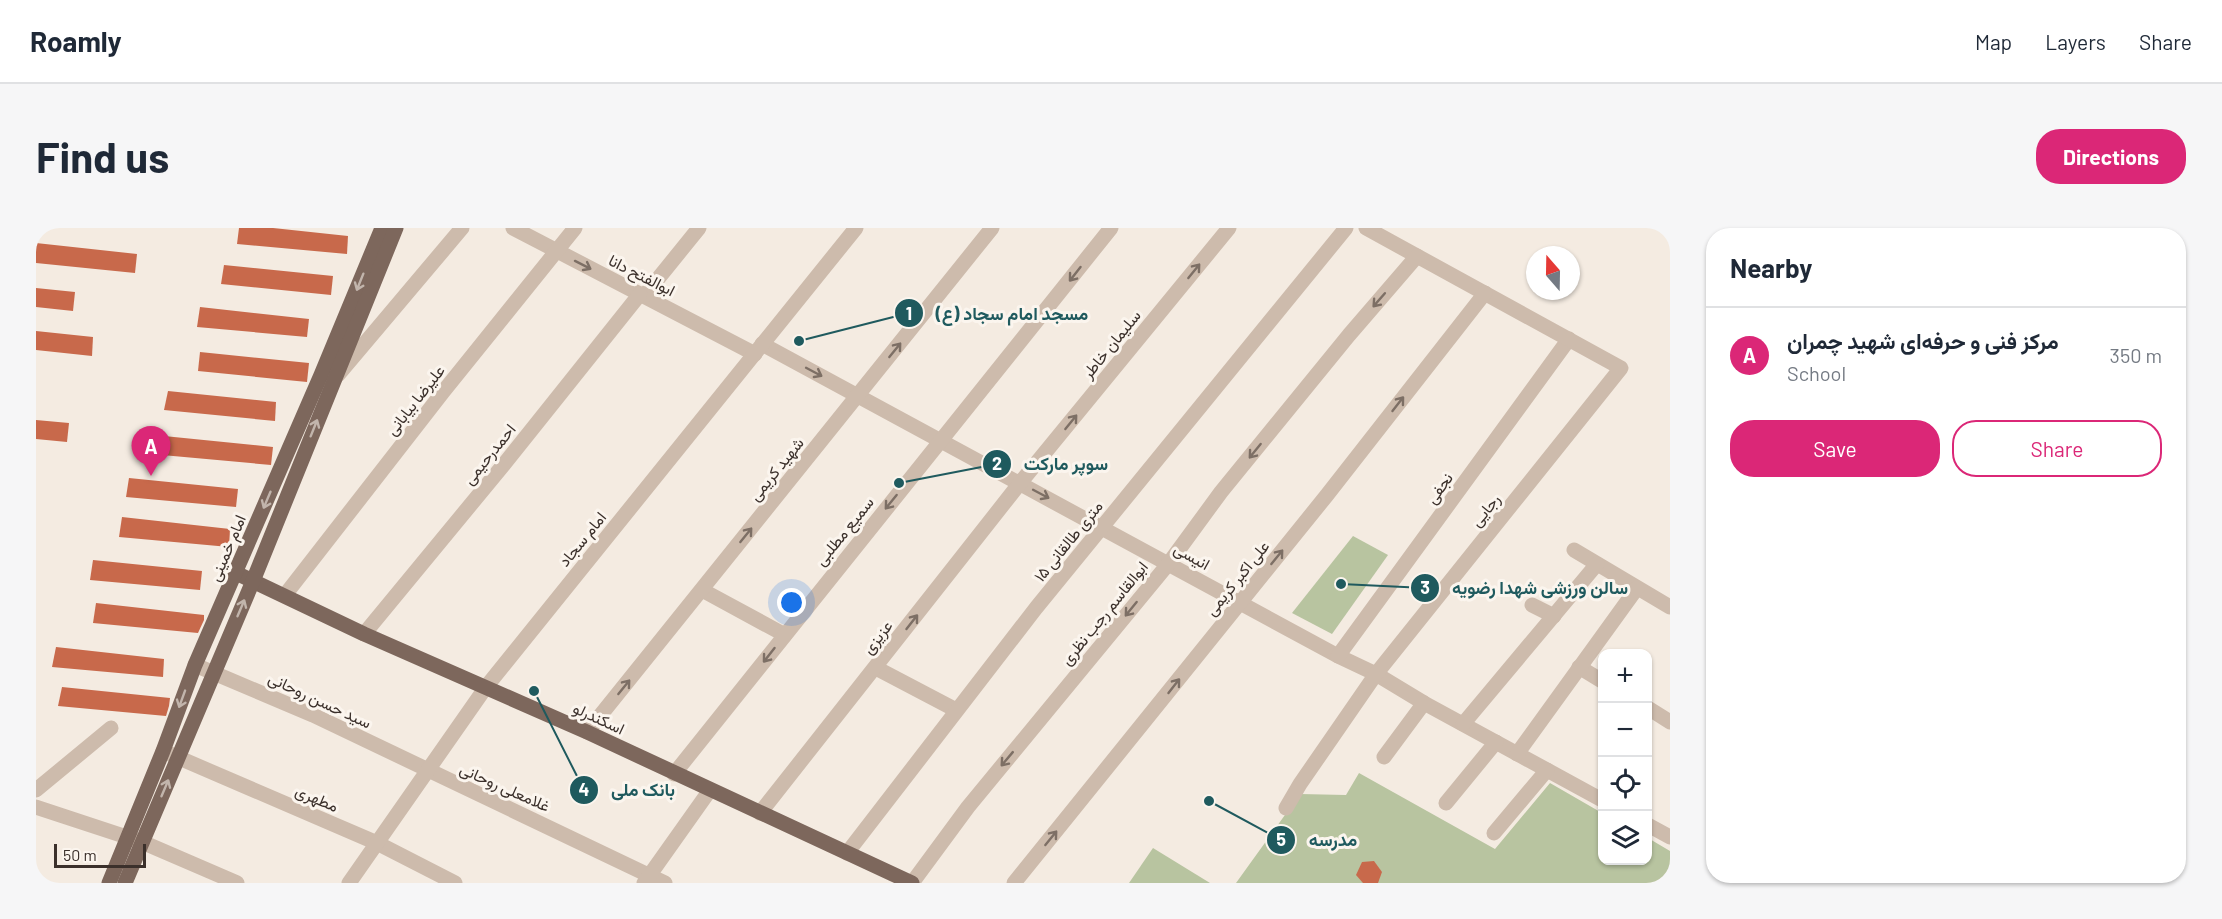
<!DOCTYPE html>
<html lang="en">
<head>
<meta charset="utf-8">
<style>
  :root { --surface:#fff; --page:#f6f6f7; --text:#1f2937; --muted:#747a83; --line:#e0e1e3; --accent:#db2777 }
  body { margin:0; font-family:Barlow,Vazirmatn,sans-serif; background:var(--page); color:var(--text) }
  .controls { position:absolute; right:18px; bottom:18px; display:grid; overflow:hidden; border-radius:12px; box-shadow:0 2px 4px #0004 }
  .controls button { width:54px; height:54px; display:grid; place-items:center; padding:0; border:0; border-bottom:2px solid var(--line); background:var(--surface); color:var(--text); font:30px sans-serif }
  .compass { position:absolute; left:1490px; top:18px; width:54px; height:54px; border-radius:50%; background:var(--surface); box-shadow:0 2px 4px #0004; rotate:340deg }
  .scale { position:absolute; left:18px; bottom:15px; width:92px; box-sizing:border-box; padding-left:6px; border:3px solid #3b302b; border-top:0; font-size:16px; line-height:21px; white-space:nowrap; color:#3b302b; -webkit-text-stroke:4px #fbf5ee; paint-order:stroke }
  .you { position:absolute; left:756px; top:375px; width:21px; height:21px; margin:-15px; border:4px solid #fff; border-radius:50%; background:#1a73e8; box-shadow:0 0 0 9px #1a73e833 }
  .badge { display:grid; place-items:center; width:39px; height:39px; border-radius:50%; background:var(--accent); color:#fff; font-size:20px; font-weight:700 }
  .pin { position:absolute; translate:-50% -50px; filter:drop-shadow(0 2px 3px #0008) }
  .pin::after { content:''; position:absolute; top:32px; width:21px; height:18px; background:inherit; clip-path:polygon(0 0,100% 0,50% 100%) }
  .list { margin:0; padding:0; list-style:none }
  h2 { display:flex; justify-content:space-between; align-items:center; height:78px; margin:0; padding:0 24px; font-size:26px }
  h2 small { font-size:20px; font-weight:400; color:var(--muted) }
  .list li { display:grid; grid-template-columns:39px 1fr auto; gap:18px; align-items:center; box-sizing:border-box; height:96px; padding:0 24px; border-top:2px solid var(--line) }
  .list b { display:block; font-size:22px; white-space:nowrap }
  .list p { margin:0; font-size:20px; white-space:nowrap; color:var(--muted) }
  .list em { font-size:20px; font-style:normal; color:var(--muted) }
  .actions { display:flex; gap:12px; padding:18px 24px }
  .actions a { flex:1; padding:14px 0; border:2px solid var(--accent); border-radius:24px; text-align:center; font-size:21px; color:var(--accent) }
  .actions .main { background:var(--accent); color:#fff }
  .icon { flex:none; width:33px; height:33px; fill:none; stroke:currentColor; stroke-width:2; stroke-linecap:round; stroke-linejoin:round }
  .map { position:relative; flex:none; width:1634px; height:655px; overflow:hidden; border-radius:24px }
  header { display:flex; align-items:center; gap:36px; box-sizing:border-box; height:84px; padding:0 30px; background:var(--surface); border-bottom:2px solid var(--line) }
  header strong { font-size:28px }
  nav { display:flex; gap:33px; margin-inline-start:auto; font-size:21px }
  .intro { display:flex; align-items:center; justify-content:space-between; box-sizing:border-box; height:144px; padding:0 36px }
  h1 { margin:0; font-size:42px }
  .button { padding:15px 27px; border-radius:24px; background:var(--accent); color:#fff; font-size:21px; font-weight:700 }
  main { display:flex; gap:36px; padding:0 36px }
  aside { flex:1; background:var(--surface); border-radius:24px; box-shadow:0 2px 4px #0004 }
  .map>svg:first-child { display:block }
  .green { fill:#b8c4a0 }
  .building { fill:#c8694b }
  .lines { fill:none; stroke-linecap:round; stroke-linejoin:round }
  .minor { stroke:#cdbbac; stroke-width:15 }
  .major { stroke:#7d675c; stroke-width:15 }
  .oneway { stroke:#7d6f65 }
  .oneway2 { stroke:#c2b5ac }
  .labels { text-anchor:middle; stroke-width:6; stroke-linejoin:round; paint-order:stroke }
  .street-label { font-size:16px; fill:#3b302b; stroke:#fbf5ee }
  .leader { fill:none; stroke:#1f5a5e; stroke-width:2 }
  .callout-dot { fill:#1f5a5e; stroke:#fbf5ee; stroke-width:2 }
  .mark-label { font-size:18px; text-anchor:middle; font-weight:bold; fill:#fff }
  .callout-label { font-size:18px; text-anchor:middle; font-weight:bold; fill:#1f5a5e; stroke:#fbf5ee; stroke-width:6; stroke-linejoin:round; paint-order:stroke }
</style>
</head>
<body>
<header>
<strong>Roamly</strong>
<nav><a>Map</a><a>Layers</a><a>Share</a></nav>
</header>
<div class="intro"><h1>Find us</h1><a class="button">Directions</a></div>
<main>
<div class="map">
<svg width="1634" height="655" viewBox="0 0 1634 655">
  <rect width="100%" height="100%" fill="#f4ebe1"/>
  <g class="green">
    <path d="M1317,308L1352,327L1296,406L1256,385Z"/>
    <path d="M1323,545L1459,621L1514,555L1566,585V632H1612V610L1634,623V655H1200L1264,566L1310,567Z"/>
    <path d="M1117,620L1174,655H1093Z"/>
  </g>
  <g class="building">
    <path d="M203,0H237L312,8L311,26L201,16Z"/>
    <path d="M0,15L101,26L99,45L0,35Z"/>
    <path d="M188,37L297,48L295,67L185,56Z"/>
    <path d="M0,60L39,64L37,83L0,79Z"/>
    <path d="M164,79L273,91L271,109L161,99Z"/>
    <path d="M0,103L57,109L56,128L0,122Z"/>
    <path d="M164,124L273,135L271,154L162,143Z"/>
    <path d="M132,163L240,174L239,193L128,182Z"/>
    <path d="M0,192L33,195L31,214L0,211Z"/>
    <path d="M128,208L237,219L235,237L126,227Z"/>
    <path d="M93,250L202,261L200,279L90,269Z"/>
    <path d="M86,289L194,301L193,319L83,309Z"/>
    <path d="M57,332L166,343L164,362L54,352Z"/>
    <path d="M60,375L168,387V392L162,405L57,395Z"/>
    <path d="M20,419L128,431L127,449L16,439Z"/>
    <path d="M26,459L134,470L133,478L130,488L22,478Z"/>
    <path d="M1338,633L1346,644L1342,655H1327L1320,647L1326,634Z"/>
  </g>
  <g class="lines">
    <g class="minor">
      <path d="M477,0L719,126"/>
      <path d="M608,68L663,0"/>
      <path d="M726,116L1302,428L1340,446L1388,475L1566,572"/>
      <path d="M302,147L426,0"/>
      <path d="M1538,322L1634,379"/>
      <path d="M666,362L749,407"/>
      <path d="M249,367L407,164L539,0"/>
      <path d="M1496,377L1518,388"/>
      <path d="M328,406L469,235L604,66"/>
      <path d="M1302,428L1533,111"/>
      <path d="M159,437L277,487L629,655"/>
      <path d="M1543,439L1566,453"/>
      <path d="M840,440L920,482"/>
      <path d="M1612,480L1634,494"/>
      <path d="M1427,496L1561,336"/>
      <path d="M551,504L956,0"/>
      <path d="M127,523L341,615L419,655"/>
      <path d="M1481,526L1601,360"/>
      <path d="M1348,529L1388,475"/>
      <path d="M638,546L1075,0"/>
      <path d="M0,562L75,500"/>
      <path d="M1410,575L1460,514"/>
      <path d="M0,579L106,614L201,655"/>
      <path d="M1250,580L1264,556L1340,446L1585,140L1330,0"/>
      <path d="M724,585L984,255L1193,0"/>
      <path d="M1612,597L1634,609"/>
      <path d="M1458,605L1511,542"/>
      <path d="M811,625L1000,380L1310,0"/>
      <path d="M313,655L450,459L820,0"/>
      <path d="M608,655L674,562"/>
      <path d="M876,655L932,579L1133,335L1185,264L1313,107L1381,28"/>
      <path d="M978,655L1291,267L1449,65"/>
    </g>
    <g class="major">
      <path d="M200,345L328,406L551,504L876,655"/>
      <path d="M73,655L127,523L159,437L285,147L346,0"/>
      <path d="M89,655L217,353L360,0"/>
    </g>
  </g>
  <defs><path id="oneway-shaft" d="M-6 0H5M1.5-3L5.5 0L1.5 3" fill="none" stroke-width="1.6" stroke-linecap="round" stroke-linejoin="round" transform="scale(1.5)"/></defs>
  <g class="oneway">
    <use href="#oneway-shaft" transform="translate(547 37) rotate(27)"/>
    <use href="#oneway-shaft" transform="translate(1158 43) rotate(-51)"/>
    <use href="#oneway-shaft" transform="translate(1039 46) rotate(128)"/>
    <use href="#oneway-shaft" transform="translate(1343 72) rotate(131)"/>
    <use href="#oneway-shaft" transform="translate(859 122) rotate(-51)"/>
    <use href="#oneway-shaft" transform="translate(778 144) rotate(28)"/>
    <use href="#oneway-shaft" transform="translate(1362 176) rotate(-52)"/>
    <use href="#oneway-shaft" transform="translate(1035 194) rotate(-51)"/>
    <use href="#oneway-shaft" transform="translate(1219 223) rotate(129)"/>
    <use href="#oneway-shaft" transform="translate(1005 266) rotate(28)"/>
    <use href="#oneway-shaft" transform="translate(855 274) rotate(129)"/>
    <use href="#oneway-shaft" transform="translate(710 307) rotate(-51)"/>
    <use href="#oneway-shaft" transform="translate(1241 329) rotate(-51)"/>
    <use href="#oneway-shaft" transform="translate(1095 381) rotate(129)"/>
    <use href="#oneway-shaft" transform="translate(876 394) rotate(-52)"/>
    <use href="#oneway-shaft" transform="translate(733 427) rotate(128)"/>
    <use href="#oneway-shaft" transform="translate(1138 458) rotate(-52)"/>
    <use href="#oneway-shaft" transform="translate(588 459) rotate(-51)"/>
    <use href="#oneway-shaft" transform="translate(971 531) rotate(130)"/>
    <use href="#oneway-shaft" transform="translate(1015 610) rotate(-51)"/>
  </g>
  <g class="oneway2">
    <use href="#oneway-shaft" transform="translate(324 54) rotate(112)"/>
    <use href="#oneway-shaft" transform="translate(278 200) rotate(-68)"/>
    <use href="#oneway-shaft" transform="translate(231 272) rotate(113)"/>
    <use href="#oneway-shaft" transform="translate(205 380) rotate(-67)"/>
    <use href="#oneway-shaft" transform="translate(146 471) rotate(110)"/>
    <use href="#oneway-shaft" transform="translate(129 560) rotate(-67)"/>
  </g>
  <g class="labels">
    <g class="street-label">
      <text transform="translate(606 47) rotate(27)" y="6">ابوالفتح دانا</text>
      <text transform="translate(1075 116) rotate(-51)" y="6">سلیمان خاطر</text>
      <text transform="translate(379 172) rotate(-52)" y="6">علیرضا بیابانی</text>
      <text transform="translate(453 226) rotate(-51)" y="6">احمدرحیمی</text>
      <text transform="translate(740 241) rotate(-51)" y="6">شهید کریمی</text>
      <text transform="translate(1403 260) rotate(-54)" y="6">نجفی</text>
      <text transform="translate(1449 282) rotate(-51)" y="6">رجایی</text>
      <text transform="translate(808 303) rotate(-51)" y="6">سمیع مطلبی</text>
      <text transform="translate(546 311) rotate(-51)" y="6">امام سجاد</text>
      <text transform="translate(1032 313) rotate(-51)" y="6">۱۵ متری طالقانی</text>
      <text transform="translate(191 320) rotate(-67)" y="6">امام خمینی</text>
      <text transform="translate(1156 328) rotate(29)" y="6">انیسی</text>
      <text transform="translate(1201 350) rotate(-51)" y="6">علی اکبر کریمی</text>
      <text transform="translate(1068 385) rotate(-51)" y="6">ابوالقاسم رجب نظری</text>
      <text transform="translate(841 409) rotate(-52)" y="6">عزیزی</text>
      <text transform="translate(284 472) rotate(25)" y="6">سید حسن روحانی</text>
      <text transform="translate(563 490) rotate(25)" y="6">اسکندرلو</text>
      <text transform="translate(469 559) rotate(24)" y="6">غلامعلی روحانی</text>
      <text transform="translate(281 570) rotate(23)" y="6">مطهری</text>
    </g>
  </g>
  <path class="leader" d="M763 113L873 85M863 255L961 236M1305 356L1389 360M498 463L548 562M1173 573L1245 612"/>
  <g class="callout-dot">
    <circle cx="763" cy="113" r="6"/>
    <circle cx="863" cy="255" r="6"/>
    <circle cx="1305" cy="356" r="6"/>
    <circle cx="498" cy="463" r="6"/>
    <circle cx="1173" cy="573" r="6"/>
    <circle cx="873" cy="85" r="15"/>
    <circle cx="961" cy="236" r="15"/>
    <circle cx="1389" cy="360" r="15"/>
    <circle cx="548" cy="562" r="15"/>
    <circle cx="1245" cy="612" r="15"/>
  </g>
  <g class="mark-label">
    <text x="873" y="92">1</text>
    <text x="961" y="242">2</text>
    <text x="1389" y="366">3</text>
    <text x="548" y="568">4</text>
    <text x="1245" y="618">5</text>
  </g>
  <g class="callout-label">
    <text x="976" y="92">مسجد امام سجاد (ع)</text>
    <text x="1030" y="242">سوپر مارکت</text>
    <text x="1504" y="366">سالن ورزشی شهدا رضویه</text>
    <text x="607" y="568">بانک ملی</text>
    <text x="1297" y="618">مدرسه</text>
  </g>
</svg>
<div class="controls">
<button>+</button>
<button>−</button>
<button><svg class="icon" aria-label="locate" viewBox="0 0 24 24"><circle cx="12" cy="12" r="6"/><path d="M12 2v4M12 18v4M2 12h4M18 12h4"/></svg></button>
<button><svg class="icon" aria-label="layers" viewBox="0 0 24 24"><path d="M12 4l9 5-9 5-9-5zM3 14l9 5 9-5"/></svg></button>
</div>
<svg class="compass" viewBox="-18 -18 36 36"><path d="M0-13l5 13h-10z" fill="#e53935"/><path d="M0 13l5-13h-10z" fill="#747a83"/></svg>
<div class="scale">50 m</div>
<div class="you"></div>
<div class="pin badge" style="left:115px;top:248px">A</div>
</div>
<aside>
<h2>Nearby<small></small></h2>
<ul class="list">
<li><span class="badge">A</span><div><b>مرکز فنی و حرفه‌ای شهید چمران</b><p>School</p></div><em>350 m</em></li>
</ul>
<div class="actions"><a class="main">Save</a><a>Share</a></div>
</aside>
</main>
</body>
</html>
